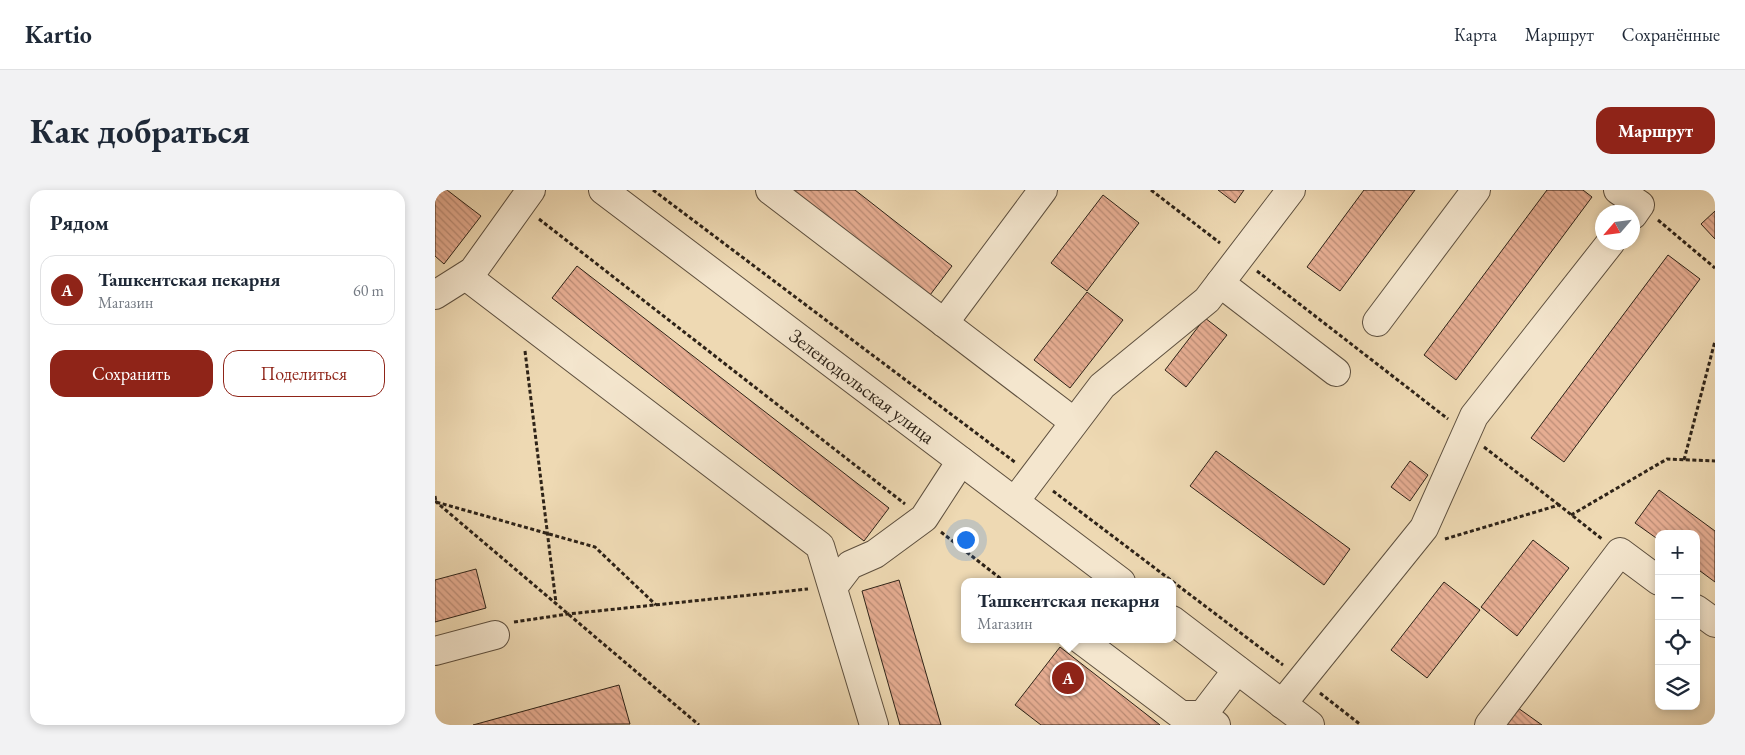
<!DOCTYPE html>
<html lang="ru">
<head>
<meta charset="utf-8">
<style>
  :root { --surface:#fff; --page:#f2f2f3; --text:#1f2937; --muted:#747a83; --line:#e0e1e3; --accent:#8f2418 }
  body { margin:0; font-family:"EB Garamond",serif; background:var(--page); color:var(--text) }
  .controls { position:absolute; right:15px; bottom:15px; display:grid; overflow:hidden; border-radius:10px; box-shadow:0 2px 8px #0003 }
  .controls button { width:45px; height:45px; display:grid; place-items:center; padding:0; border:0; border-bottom:1px solid var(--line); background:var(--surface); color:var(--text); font:25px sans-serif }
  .compass { position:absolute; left:1160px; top:15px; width:45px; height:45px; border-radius:50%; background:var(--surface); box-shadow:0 2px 8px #0003; rotate:242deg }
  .you { position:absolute; left:530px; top:349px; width:18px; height:18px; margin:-12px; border:4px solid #fff; border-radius:50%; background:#1a73e8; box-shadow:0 0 0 8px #1a73e833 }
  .badge { display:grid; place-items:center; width:32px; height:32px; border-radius:50%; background:var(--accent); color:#fff; font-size:16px; font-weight:700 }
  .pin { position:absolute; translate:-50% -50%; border:2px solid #fff; box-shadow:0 1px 5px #0006 }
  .popup { position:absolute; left:526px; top:388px; width:215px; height:65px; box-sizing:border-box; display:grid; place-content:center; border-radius:10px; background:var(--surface); filter:drop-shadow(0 1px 4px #0005); font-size:16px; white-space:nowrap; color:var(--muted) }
  .popup b { font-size:19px; color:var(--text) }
  .popup::after { content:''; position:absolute; left:50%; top:100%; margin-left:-10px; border:10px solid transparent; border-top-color:var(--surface) }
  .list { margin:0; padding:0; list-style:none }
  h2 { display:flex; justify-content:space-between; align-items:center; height:65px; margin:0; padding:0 20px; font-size:21px }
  h2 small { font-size:16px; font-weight:400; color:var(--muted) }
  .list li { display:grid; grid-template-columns:32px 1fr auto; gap:15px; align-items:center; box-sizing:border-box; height:70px; margin:0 10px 10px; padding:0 10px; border:1px solid var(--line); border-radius:15px }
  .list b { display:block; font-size:19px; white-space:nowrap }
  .list p { margin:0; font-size:16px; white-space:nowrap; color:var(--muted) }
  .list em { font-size:16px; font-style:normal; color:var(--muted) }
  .actions { display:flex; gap:10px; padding:15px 20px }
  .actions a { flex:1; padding:11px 0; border:1px solid var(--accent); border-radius:15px; text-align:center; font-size:18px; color:var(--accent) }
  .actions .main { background:var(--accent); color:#fff }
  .icon { flex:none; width:28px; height:28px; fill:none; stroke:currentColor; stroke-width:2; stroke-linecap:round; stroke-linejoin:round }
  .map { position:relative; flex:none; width:1280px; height:535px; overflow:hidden; border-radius:15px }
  header { display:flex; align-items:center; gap:30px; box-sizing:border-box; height:70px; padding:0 25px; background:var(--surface); border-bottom:1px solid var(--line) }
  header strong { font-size:24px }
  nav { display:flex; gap:28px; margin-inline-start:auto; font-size:18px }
  .intro { display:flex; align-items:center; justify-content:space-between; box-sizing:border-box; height:120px; padding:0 30px }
  h1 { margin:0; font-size:35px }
  .button { padding:12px 22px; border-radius:15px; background:var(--accent); color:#fff; font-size:18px; font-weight:700 }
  main { display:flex; gap:30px; padding:0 30px }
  aside { flex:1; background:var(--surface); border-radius:15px; box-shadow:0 2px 8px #0003 }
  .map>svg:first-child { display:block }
  .building { fill:url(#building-back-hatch); stroke:#2e2318 }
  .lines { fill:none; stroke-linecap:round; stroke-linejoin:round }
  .minor-casing { stroke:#5e503f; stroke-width:30 }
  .path { stroke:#2e2318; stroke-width:3; stroke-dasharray:4 2.5; stroke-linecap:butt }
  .minor { stroke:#f4e6ce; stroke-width:28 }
  .labels { text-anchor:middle; stroke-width:4.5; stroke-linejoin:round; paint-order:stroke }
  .street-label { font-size:20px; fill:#2e2318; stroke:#f4e6ce }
</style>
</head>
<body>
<header>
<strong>Kartio</strong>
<nav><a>Карта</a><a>Маршрут</a><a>Сохранённые</a></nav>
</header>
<div class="intro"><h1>Как добраться</h1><a class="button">Маршрут</a></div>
<main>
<aside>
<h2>Рядом<small></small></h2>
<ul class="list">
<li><span class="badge">A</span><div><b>Ташкентская пекарня</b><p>Магазин</p></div><em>60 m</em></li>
</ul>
<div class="actions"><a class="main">Сохранить</a><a>Поделиться</a></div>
</aside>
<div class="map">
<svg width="1280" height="535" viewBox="0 0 1280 535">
  <defs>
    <pattern id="building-back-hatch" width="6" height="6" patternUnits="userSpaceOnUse" patternTransform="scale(1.25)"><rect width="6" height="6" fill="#e6ad92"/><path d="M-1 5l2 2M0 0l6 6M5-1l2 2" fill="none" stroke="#bb8c76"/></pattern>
  </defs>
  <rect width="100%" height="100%" fill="#eed9b3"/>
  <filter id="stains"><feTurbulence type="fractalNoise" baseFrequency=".004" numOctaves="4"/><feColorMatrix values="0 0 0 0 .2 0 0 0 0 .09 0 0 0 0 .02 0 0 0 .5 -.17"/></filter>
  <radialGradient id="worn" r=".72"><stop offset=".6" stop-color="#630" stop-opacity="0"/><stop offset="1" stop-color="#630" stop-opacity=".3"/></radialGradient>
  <g class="building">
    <path d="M0,0H12L46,26L9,74L0,66Z"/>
    <path d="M354,0H420L517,76L492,109Z"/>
    <path d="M783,0H809L800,13Z"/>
    <path d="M929,0H980L905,101L872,77Z"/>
    <path d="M1112,0H1148L1157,7L1021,190L989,165Z"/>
    <path d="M668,5L704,33L652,101L616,73Z"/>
    <path d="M1280,21V49L1266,34Z"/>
    <path d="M1233,65L1265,89L1129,272L1096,248Z"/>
    <path d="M142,76L454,318L429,351L117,108Z"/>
    <path d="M652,102L688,130L635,198L599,170Z"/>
    <path d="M770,128L792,145L751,197L730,180Z"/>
    <path d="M781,261L915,359L889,395L755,296Z"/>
    <path d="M975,271L993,285L975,311L956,297Z"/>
    <path d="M1224,300L1280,341V392L1261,378V344H1224V350L1200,333Z"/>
    <path d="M1098,350L1134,378L1082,446L1046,417Z"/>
    <path d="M41,379L51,418L0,432V390Z"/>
    <path d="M464,390L506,535H465L437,437L427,401Z"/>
    <path d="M1009,392L1045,420L992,488L956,460Z"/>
    <path d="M625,457L720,531L725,535H606L580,515Z"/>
    <path d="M184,495L195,534L38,535Z"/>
    <path d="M1083,518L1107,535H1071Z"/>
  </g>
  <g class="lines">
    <g class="minor-casing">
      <g id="minor">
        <path id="s1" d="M168,0L686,392"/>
        <path d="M335,0L639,232"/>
        <path d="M1183,0L1205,15L1198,25"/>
        <path d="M31,86L385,356L439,535"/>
        <path d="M785,93L901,182"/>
        <path d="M0,105L38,81L96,0"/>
        <path d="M942,132L1041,0"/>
        <path d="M509,133L608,0"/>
        <path d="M580,311L667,196L772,110L856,0"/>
        <path d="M399,396L415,375L440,364L489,328L526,271"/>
        <path d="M1261,419L1280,433"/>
        <path d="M737,430L875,535"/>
        <path d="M645,449L746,525H768L781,535"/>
        <path d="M0,461L60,445"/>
        <path d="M847,514L989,338L1039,226L1176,52"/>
        <path d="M760,535L802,480"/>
        <path d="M1054,535L1185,362L1224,391"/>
      </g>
    </g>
    <g class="path">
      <path d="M218,0L581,273"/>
      <path d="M716,0L785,53"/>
      <path d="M104,29L470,314"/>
      <path d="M1223,30L1280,78"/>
      <path d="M822,81L1013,229"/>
      <path d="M90,161L121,413"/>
      <path d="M1049,257L1124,315"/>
      <path d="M1249,270L1280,151"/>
      <path d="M618,301L848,475"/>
      <path d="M0,306L1,312L160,357L221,415"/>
      <path d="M0,311L264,535"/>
      <path d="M1136,325L1232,269L1280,271"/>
      <path d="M506,342L570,392"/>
      <path d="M1010,349L1124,315L1167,349"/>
      <path d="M79,432L133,424L373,399"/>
      <path d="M885,503L926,535"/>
    </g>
    <use href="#minor" class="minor"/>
  </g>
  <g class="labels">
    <g class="street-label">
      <text dy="7" stroke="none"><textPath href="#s1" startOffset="325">Зеленодольская улица</textPath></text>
    </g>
  </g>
  <rect width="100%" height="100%" filter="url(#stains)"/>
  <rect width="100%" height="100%" fill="url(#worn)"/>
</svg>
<div class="controls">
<button>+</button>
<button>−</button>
<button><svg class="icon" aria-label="locate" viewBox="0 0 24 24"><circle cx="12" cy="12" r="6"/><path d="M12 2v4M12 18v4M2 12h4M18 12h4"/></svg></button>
<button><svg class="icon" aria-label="layers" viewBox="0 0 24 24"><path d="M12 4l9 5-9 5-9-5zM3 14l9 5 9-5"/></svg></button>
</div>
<svg class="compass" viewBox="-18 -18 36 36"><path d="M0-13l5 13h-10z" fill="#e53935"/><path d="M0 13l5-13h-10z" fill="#747a83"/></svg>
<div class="you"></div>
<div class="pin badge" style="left:633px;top:488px">A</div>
<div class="popup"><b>Ташкентская пекарня</b>Магазин</div>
</div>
</main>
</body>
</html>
